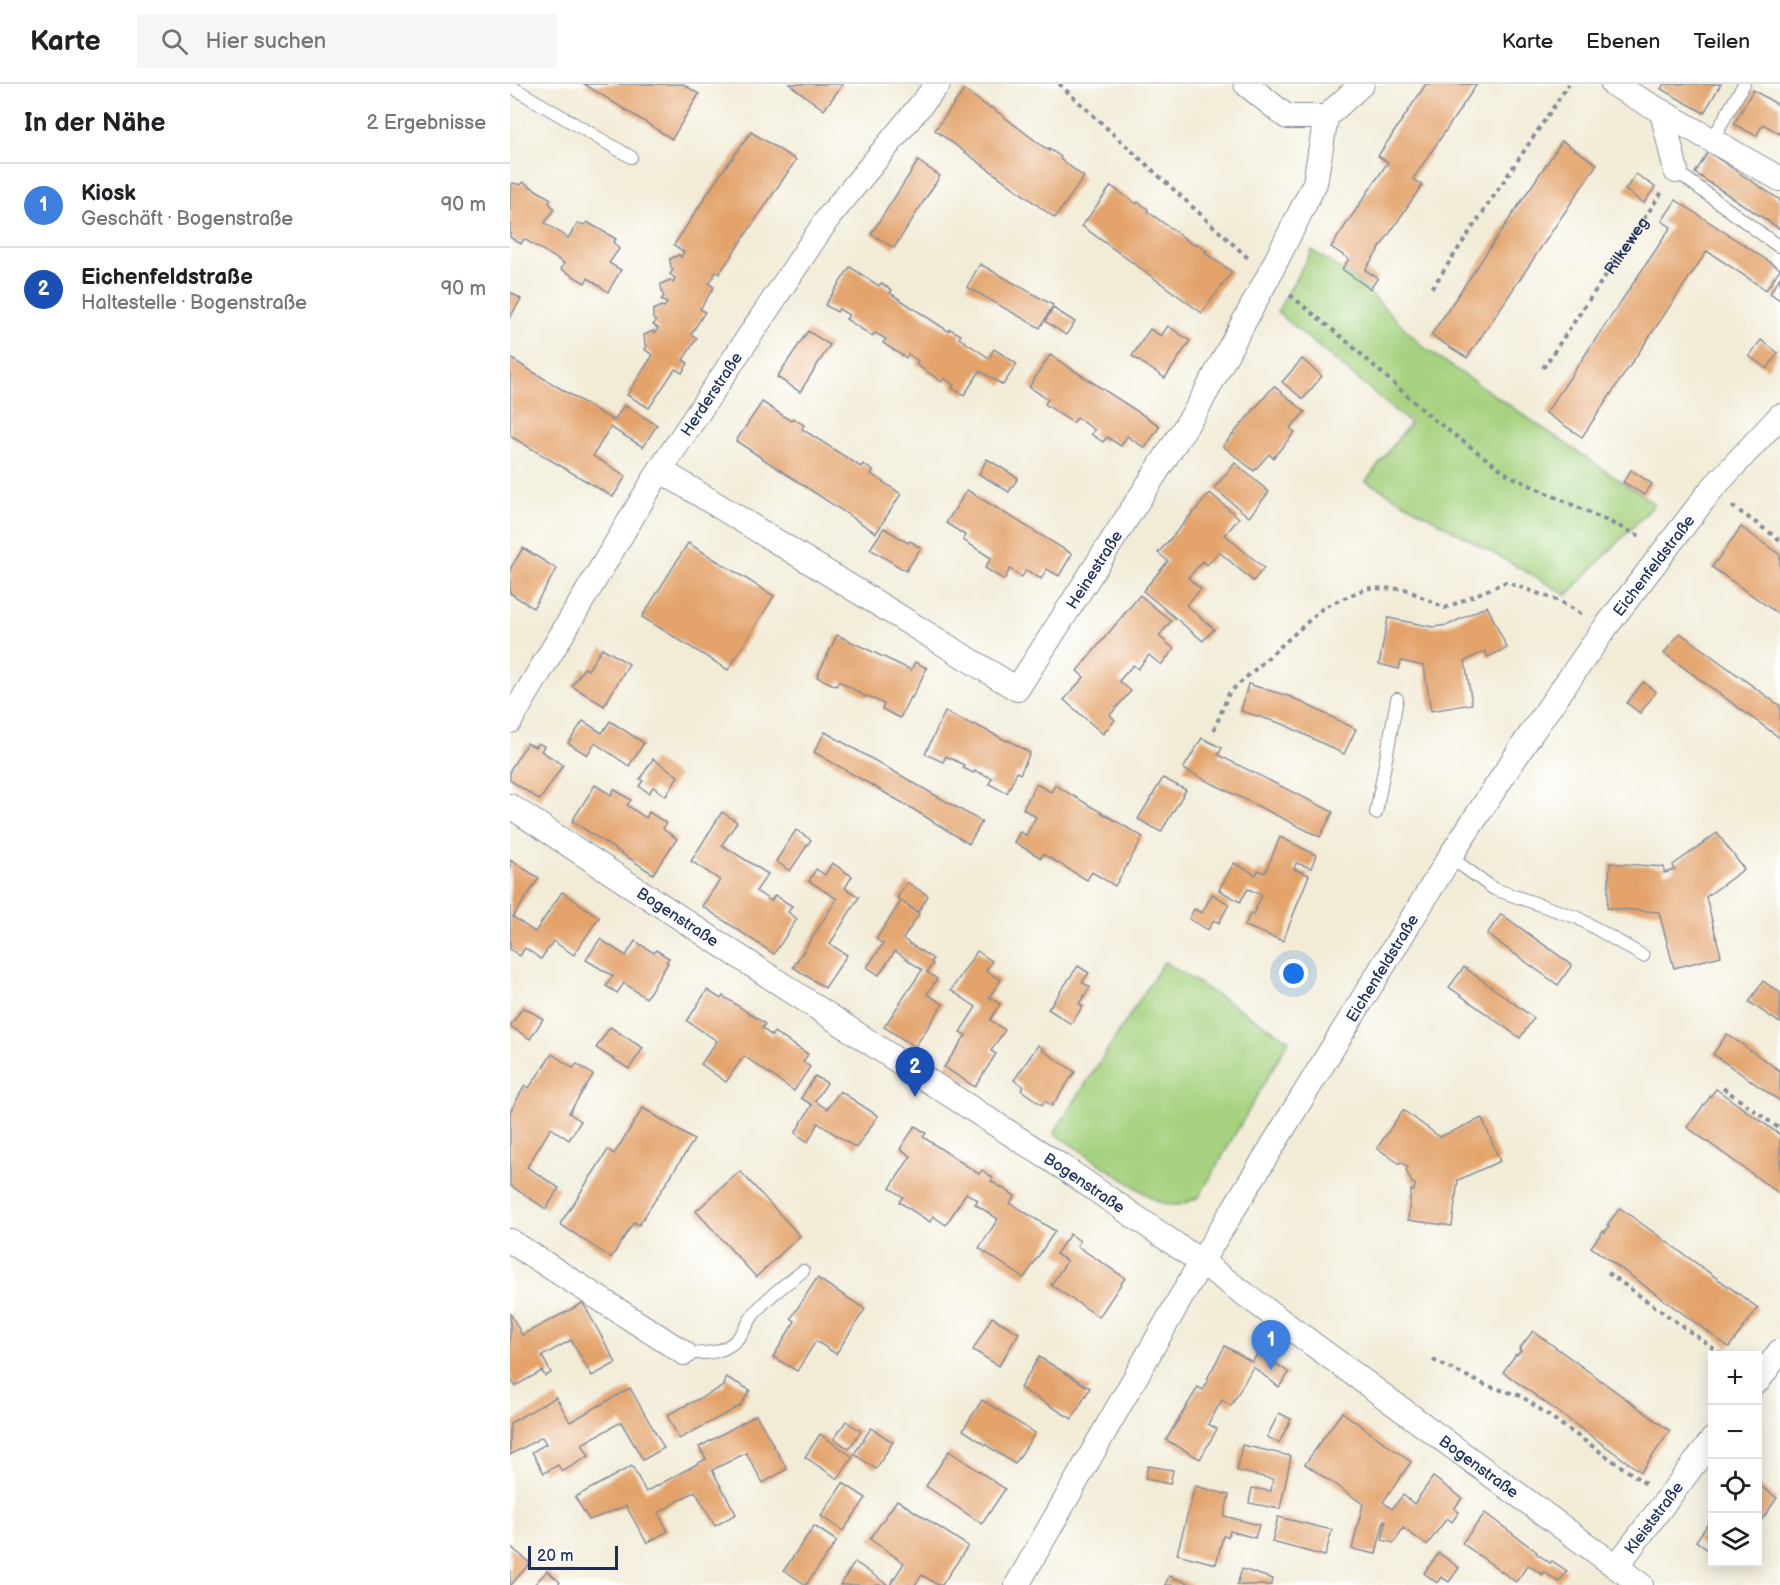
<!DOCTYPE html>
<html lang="de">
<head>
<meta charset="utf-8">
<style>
  :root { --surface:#fff; --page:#f6f6f6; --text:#202124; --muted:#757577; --line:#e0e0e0; --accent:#1a73e8 }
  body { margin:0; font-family:"Balsamiq Sans",sans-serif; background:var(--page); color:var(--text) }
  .controls { position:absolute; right:18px; bottom:18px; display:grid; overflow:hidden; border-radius:0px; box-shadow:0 3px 15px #0003 }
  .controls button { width:54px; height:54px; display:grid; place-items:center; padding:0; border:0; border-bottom:2px solid var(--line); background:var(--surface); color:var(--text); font:30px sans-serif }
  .scale { position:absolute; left:18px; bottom:15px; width:90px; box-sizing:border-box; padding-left:6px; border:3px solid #1b2f5e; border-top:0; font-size:16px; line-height:21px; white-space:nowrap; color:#1b2f5e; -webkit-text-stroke:4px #fff; paint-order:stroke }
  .you { position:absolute; left:784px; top:890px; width:21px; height:21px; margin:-15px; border:4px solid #fff; border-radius:50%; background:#1a73e8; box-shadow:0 0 0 9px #1a73e833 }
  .badge { display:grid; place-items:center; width:39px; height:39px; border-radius:50%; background:var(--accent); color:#fff; font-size:20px; font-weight:700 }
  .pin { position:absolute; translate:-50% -50px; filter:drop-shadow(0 2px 3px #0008) }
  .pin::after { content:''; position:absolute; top:32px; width:21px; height:18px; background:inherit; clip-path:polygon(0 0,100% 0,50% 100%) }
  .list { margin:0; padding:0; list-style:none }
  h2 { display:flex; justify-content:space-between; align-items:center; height:78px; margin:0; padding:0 24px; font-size:26px }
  h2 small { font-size:20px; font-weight:400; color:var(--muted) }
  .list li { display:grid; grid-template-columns:39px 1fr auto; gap:18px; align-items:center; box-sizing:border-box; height:84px; padding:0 24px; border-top:2px solid var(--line) }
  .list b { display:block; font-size:22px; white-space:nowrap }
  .list p { margin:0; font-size:20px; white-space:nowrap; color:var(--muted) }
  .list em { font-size:20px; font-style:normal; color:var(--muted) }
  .icon { flex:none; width:33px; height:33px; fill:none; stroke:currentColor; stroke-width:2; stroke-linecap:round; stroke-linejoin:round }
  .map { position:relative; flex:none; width:1270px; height:1501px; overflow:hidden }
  header { display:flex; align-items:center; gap:36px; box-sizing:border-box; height:84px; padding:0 30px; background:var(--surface); border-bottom:2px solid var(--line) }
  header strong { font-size:28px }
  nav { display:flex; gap:33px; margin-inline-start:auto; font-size:21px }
  .search { width:420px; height:54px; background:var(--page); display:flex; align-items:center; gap:15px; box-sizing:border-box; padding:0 21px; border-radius:0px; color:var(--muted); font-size:22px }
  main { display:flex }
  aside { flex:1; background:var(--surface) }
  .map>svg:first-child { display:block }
  .green { fill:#a6d27f; stroke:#60806e; stroke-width:1.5 }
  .building { fill:#e3a36a }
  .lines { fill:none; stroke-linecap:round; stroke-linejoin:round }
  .lane-casing { stroke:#868e9a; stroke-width:14 }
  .street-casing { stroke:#868e9a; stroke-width:26 }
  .path { stroke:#868e9a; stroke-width:4; stroke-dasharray:4.5 4.5; stroke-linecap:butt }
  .lane { stroke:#fff; stroke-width:12 }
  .street { stroke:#fff; stroke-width:24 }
  .labels { text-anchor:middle; stroke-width:5; stroke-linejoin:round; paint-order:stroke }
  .street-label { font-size:16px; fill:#1b2f5e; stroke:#fff }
</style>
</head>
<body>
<header>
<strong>Karte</strong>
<div class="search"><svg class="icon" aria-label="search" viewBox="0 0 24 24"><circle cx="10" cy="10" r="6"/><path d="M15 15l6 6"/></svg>Hier suchen</div>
<nav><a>Karte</a><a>Ebenen</a><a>Teilen</a></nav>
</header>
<main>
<aside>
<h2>In der Nähe<small>2 Ergebnisse</small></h2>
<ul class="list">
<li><span class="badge" style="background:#3f7fe0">1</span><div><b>Kiosk</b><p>Geschäft · Bogenstraße</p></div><em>90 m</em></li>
<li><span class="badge" style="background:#1a4fb4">2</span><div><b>Eichenfeldstraße</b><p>Haltestelle · Bogenstraße</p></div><em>90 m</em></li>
</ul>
</aside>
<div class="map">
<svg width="1270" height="1501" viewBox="0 0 1270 1501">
  <rect width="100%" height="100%" fill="#fff"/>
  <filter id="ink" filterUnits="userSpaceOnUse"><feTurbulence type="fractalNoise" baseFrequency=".0167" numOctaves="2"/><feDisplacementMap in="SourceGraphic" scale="12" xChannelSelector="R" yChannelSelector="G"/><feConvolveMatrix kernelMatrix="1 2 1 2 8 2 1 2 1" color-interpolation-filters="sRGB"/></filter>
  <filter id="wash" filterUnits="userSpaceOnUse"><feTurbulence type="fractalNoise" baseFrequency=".008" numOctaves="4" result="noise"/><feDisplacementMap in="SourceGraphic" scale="24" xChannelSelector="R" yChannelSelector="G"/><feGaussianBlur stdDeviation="1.35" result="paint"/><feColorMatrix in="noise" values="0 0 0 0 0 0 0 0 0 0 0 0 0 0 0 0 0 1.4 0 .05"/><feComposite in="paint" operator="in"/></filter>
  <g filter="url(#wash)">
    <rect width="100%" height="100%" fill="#f2ecd7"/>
    <g class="green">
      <path d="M802,166L849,198L913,263L1145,420L1057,511L856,397L900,339L767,228Z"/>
      <path d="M654,878L779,956L689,1113C670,1122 664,1124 645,1116L544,1049Z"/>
    </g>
    <g id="blocks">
      <g class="building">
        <path d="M74,0H173L189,10L162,55Z"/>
        <path d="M279,0H333L314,26Z"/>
        <path d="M916,0H967L903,95L912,101L855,186L868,194L860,205L832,185L839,175L821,163L878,78L868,72Z"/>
        <path d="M1154,0H1211L1194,29L1151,5Z"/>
        <path d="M454,6L480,24L481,23L539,67V65L551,73L550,75L574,93L545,134L425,46Z"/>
        <path d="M1243,6L1270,22V50L1253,40L1246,52L1224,40Z"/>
        <path d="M241,48L286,76L209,190L206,188L199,200L204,203L190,225L195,228L181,250L187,254L173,276L178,279L172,289L165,285L139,324L117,311L143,271L135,266L137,261L135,260L134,251L143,247L145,249L148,244L143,241L146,237L143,235V226L151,222L154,223L157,219L151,216L154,212L152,209L151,200L160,196L163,199L165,194L160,190L163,186L161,184L160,175L169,171L171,173L174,168L164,161L207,95Z"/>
        <path d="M1052,57L1087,80L957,274L921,251Z"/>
        <path d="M1198,68L1270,116V145L1185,89Z"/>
        <path d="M408,77L430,92L384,164L361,150Z"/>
        <path d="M1126,90L1145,103L1134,119L1115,106Z"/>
        <path d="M13,98L41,115L39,118L44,125L35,139L41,143L58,154L68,139L75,141L77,138L106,155L103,158L109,165L99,179L111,186L98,208L78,194L75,199L51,185L54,179L14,155L11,160L0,153V104L3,99L11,101Z"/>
        <path d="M601,102L627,120L628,118L638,125L637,127L684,161L685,159L697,167L695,169L722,188L692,229L572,142Z"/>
        <path d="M1166,116L1270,185L1256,206L1197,167L1072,353L1036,329L1161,143L1152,137Z"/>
        <path d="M470,180L543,221L530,244L457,203Z"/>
        <path d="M340,183L369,202L371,199L382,206L380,209L438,247L440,245L451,251L449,254L479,274L484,265L507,280L493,301L470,287L454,311L442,304L444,301L434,294L432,298L406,280L408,277L398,270L396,274L373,259L376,255L365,249L362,252L336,235L339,231L329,225L327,228L315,221Z"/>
        <path d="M1270,193V216L1260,209Z"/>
        <path d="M0,208L11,215L0,233Z"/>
        <path d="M543,224L565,238L556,251L535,237Z"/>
        <path d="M658,242L680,257L655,294L622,272L640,245L651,252Z"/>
        <path d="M298,247L320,261L290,308L267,293Z"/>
        <path d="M1251,256L1268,269L1257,285L1239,272Z"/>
        <path d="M540,271L650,342L635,364L617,352L611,362L597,353L593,358L581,350L585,346L567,334L563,339L535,320L538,315L519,303Z"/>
        <path d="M0,274L104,337L114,321L147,341L133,363L100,343L83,372L116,392L103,413L0,352Z"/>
        <path d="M792,275L812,292L793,315L772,298Z"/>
        <path d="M764,302L795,328L780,344L785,348L763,374L759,370L744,387L713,362Z"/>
        <path d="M252,318L281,337L283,334L294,341L292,345L351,383L353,380L363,387L361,390L391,410L366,449L226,357Z"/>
        <path d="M477,375L508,394L499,408L469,390Z"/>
        <path d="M725,379L759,408L739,433L704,404Z"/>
        <path d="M1121,386L1142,400L1134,411L1113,398Z"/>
        <path d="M457,406L562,470L549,492L537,485L531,495L516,486L512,493L500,485L494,496L475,484L481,474L453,456L455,451L436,439Z"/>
        <path d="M700,409L729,434L715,451L754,484L743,497L709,468L697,481L693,477L678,494L691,505L676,521L704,545L693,557L633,507L658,477L648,469Z"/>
        <path d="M1231,443L1270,471V531L1202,483Z"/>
        <path d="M374,444L398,459L400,457L411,464L396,487L360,465Z"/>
        <path d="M178,459L264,512L218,586L132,533Z"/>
        <path d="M13,464L47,485L23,524L0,509V485Z"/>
        <path d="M630,511L661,537L649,552L664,565L651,581L639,571L628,585L623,581L609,597L621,607L600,631L605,636L593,650L554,616L574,593L567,587Z"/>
        <path d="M977,522L997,564L978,573L975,567L955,577L962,620L921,627L914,582L891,577L889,585L869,580L878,534L923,543L938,541Z"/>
        <path d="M1170,549L1270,622V654L1154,569Z"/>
        <path d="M327,551L401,586L405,578L417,584L402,614L400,613L390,634L372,625L374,620L358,612L356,613L329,597L326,602L307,593Z"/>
        <path d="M92,564L119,580L94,622L62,602L74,584L78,586Z"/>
        <path d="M1133,598L1146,608L1130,629L1117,619Z"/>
        <path d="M738,600L781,613L846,645L834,670L773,640L731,627Z"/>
        <path d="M435,628L463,641L464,640L497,657L498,656L520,669L510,690L507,688L497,709L479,700L482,694L465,687L464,689L453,684L454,681L436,672L433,678L415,670Z"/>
        <path d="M73,637L92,649L100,637L134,659L119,682L85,659L77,671L58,659Z"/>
        <path d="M315,648L472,738L459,760L403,725L304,668Z"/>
        <path d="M692,654L712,664L708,671L823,728L810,753L673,685Z"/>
        <path d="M17,659L25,663L28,659L34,662L31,667L53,681L30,716L0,696V686Z"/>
        <path d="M143,675L168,692L156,712L143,703L139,709L129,702L133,697L130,695Z"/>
        <path d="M653,694L676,706L651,748L628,735Z"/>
        <path d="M526,700L541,708L545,701L633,753L605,802L582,788L577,796L533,770L531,774L504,758L510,748L516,751L526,733L513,725Z"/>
        <path d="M85,701L101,711L104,705L121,716L117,721L136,734L139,728L156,739L153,745L167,755L143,790L62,737Z"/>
        <path d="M212,728L227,738L212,761L258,790L246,807L261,817L265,811L282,822L278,828L287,835L264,870L192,822L210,796L181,777Z"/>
        <path d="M286,746L301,756L280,787L266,777Z"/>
        <path d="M1207,749L1234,785L1196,813L1211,872L1164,884L1149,828L1097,824L1100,779L1154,783V789L1165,786L1163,781Z"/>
        <path d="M770,753L806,771L801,784L786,779L784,785L799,791L773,857L735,842L740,829L743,831L752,811L738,805L730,818L709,806L724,779L746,791L748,786L755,789Z"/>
        <path d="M0,776L29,794L3,833L25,848L52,808L89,833L64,871L43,857L31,875L15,864L10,872L0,865Z"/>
        <path d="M322,779L342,792L335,804L349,813L320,860L337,871L315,904L283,883L327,815L299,797L306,785L315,791Z"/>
        <path d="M397,798L418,812L408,828L387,814Z"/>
        <path d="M702,810L719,820L709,839L704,836L698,846L679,835L684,825L692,829Z"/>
        <path d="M391,817L409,830L393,855L423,875L421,878L423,880L417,888L427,895L417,910L433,920L405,963L374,943L412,886L385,867L369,891L357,883L373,860L366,855Z"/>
        <path d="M991,830L1062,881L1048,901L977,850Z"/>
        <path d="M90,855L116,872L125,857L144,869L146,866L159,874L156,878L158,879L136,914L114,899L107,909L96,902L103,892L76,876Z"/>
        <path d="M467,867L482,877L476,887L491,896L479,913L490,920L480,936L495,946L481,967L486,970L465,1003L434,983L456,951L450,948L466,923L441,906Z"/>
        <path d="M568,882L579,889L572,898L580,903L569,920L573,922L561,940L538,925Z"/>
        <path d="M954,883L1024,934L1010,954L939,903Z"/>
        <path d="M1253,897L1270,909V939L1239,918Z"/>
        <path d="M197,906L211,915L213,912L255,940L252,944L262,952L264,948L298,970L293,978L300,983L284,1007L234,972L216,998L191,980L207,957L177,937Z"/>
        <path d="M13,923L33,935L20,955L0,942Z"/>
        <path d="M100,943L133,964L119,985L86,964Z"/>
        <path d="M1217,950L1270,987V1017L1203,970Z"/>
        <path d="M528,961L533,965L532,966L565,988L542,1022L535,1017L532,1021L511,1006L513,1002L504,996Z"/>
        <path d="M42,970L63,984L67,980L83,991L59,1029L71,1037L59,1056L41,1044L17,1083L49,1104L36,1125L0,1101V1028L15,1001L19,1004Z"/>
        <path d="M305,992L317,999L305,1017L317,1025L330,1007L368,1032L346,1064L308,1039L298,1058L285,1049L302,1021L291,1014Z"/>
        <path d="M1206,1005L1270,1051V1110L1177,1043Z"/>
        <path d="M133,1024L184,1056L129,1141L124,1138L101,1174L50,1140L98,1066L104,1070Z"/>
        <path d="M893,1026L930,1053L972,1034L990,1077L948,1096L942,1142L898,1136L901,1106L904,1107L905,1100L902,1099L896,1086L898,1083L891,1078L890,1080L867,1064Z"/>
        <path d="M405,1042L416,1049L413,1053L469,1090L472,1086L483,1094L481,1097L505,1112L500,1119L545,1147L514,1194L469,1164L488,1135L465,1120L468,1116L456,1109L436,1141L423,1132L420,1138L389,1118L393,1113L380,1104L401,1072L390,1065Z"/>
        <path d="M230,1087L290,1152L246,1193L186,1127Z"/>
        <path d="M1110,1124L1248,1224L1219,1263L1081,1163L1093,1147L1095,1148L1099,1142L1097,1141Z"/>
        <path d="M560,1150L570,1157L567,1162L615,1194L589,1233L541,1201L557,1177L546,1170Z"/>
        <path d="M307,1194L355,1225L326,1270L306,1257L287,1287L263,1273L285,1237L281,1234Z"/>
        <path d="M73,1219L106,1279L82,1292L61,1256L32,1272L41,1289L35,1292L32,1287L5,1302L0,1293V1229L12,1251Z"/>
        <path d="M482,1233L509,1249L489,1282L463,1266Z"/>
        <path d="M1023,1247L1160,1347L1131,1388L993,1288L1006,1270L1007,1271L1011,1266L1009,1265Z"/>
        <path d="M757,1257L768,1265L760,1275L779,1289L769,1303L743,1283L721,1322L712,1316L698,1340L707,1345L690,1375L656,1356L688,1303L693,1306L699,1296L697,1295L715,1262L742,1278Z"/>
        <path d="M529,1273L580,1304L562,1335L510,1304Z"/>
        <path d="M216,1293L240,1306L230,1322L169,1355L157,1331L214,1302Z"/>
        <path d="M120,1304L154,1364L133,1376L111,1338L72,1360L79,1372L52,1388L48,1381L34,1389L22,1368L36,1360L32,1353L0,1371V1339L46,1313L60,1338Z"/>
        <path d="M472,1316L525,1349L505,1380L453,1346Z"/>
        <path d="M832,1328L901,1378L873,1418L882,1425L893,1411L904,1420L923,1393L952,1414L944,1425L949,1428L942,1438L937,1434L917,1461L893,1444L884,1459L872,1456L876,1437L874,1436L866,1470L842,1465L853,1420L795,1380Z"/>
        <path d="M769,1329L781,1335L769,1359L757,1353Z"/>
        <path d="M246,1331L277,1385L253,1399L236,1369L202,1386L226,1430L205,1442L185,1407L148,1429L158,1447L137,1459L116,1422L79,1436L65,1413L122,1382L136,1408L196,1375L189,1363Z"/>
        <path d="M336,1337L351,1347L339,1365L324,1355Z"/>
        <path d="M361,1344L383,1358L366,1385L344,1370Z"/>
        <path d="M310,1350L343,1373L328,1395L295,1373Z"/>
        <path d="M732,1361L781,1372L770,1425L739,1419L742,1404L761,1407L763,1395L727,1387Z"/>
        <path d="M439,1367L495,1405L472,1440L416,1402Z"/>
        <path d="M638,1382L663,1386L660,1400L635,1395Z"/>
        <path d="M333,1399L356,1414L333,1447L311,1432Z"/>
        <path d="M1248,1400L1267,1414L1251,1437L1248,1435Z"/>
        <path d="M685,1402L719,1411L714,1432L749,1441L745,1454L720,1447L718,1453L713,1452L706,1480L667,1470Z"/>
        <path d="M387,1416L458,1462L432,1501H428L412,1491L405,1501H380L394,1479L360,1455Z"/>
        <path d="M975,1429L1027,1468L1026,1469L1040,1479L1042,1477L1057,1487L1049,1498L1034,1488L1033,1491L1018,1481L1006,1498L952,1459Z"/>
        <path d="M768,1433L822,1446L815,1472L762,1458Z"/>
        <path d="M1202,1434V1469L1186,1457Z"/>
        <path d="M304,1442L327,1457L296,1501L274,1486Z"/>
        <path d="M0,1462L20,1479L1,1501H0Z"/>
        <path d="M929,1469L949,1484L939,1498L931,1493L927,1499L914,1489Z"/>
        <path d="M345,1478L378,1501H330Z"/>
        <path d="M732,1485L763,1495L761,1501H727Z"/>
        <path d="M37,1487L50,1498L47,1501H24Z"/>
        <path d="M659,1492L684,1501H655Z"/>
      </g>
    </g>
  </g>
  <g filter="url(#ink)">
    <use href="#blocks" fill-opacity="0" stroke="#868e9a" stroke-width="1.5"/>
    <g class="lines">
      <g class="lane-casing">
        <g id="lane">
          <path d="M0,2L121,73"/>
          <path d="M1202,56L1234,0"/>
          <path d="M1166,87L1268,162"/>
          <path d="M866,729L887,615"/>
          <path d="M940,773L984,805L1068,834L1133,872"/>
          <path d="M174,1269C197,1270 218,1270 232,1249C237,1243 239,1236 244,1230C257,1213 276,1200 293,1187"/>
        </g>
      </g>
      <g class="street-casing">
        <g id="street">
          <path d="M736,0L777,33H816"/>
          <path d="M1103,0L1270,95"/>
          <path d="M1152,28L1166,87"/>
          <path id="s2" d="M150,386L507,605L688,323L758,193L805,99L816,33L852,0"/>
          <path id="s3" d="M0,637L150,386L318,134L428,0"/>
          <path id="s4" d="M0,722L417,996L554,1084L691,1178L1131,1501"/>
          <path d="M0,1157L174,1269"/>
          <path d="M1248,1297L1270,1267"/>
          <path id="s5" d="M1106,1483L1202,1356"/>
          <path id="s6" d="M507,1501L691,1178L943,768L1022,648L1095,544L1201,406L1270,332"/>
        </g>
      </g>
      <g class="path">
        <path d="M549,0L738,174"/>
        <path d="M922,204L1059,0"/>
        <path d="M780,211L834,255L923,335L1000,392L1132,453"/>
        <path id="s1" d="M1033,284L1152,108"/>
        <path d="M1222,422L1270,456"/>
        <path d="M704,646L719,609L814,523L857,504L895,505L935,524L996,498L1049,517L1073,531"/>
        <path d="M1213,1004L1270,1045"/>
        <path d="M1098,1189L1214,1272"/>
        <path d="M923,1276L975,1301L1011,1312L1136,1400"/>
      </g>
      <use href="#lane" class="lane"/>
      <use href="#street" class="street"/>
    </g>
  </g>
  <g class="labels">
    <g class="street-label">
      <text dy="6" stroke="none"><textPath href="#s1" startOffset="148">Rilkeweg</textPath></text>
      <text dy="6" stroke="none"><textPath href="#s3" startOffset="384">Herderstraße</textPath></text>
      <text dy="6" stroke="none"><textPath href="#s6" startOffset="1203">Eichenfeldstraße</textPath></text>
      <text dy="6" stroke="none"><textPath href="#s2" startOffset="561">Heinestraße</textPath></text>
      <text dy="6" stroke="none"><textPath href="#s4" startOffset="201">Bogenstraße</textPath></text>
      <text dy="6" stroke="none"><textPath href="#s6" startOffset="717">Eichenfeldstraße</textPath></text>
      <text dy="6" stroke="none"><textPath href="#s4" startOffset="687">Bogenstraße</textPath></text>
      <text dy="6" stroke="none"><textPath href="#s4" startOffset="1173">Bogenstraße</textPath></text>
      <text dy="6" stroke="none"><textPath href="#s5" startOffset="62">Kleiststraße</textPath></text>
    </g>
  </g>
</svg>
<div class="controls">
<button>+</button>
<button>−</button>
<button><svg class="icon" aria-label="locate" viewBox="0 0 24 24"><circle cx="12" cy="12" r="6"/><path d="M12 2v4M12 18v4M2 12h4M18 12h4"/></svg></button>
<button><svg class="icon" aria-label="layers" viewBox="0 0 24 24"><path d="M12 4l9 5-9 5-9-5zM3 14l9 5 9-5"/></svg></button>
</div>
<div class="scale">20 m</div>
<div class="you"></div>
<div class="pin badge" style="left:761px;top:1286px;background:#3f7fe0">1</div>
<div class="pin badge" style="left:405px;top:1013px;background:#1a4fb4">2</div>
</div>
</main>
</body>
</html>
